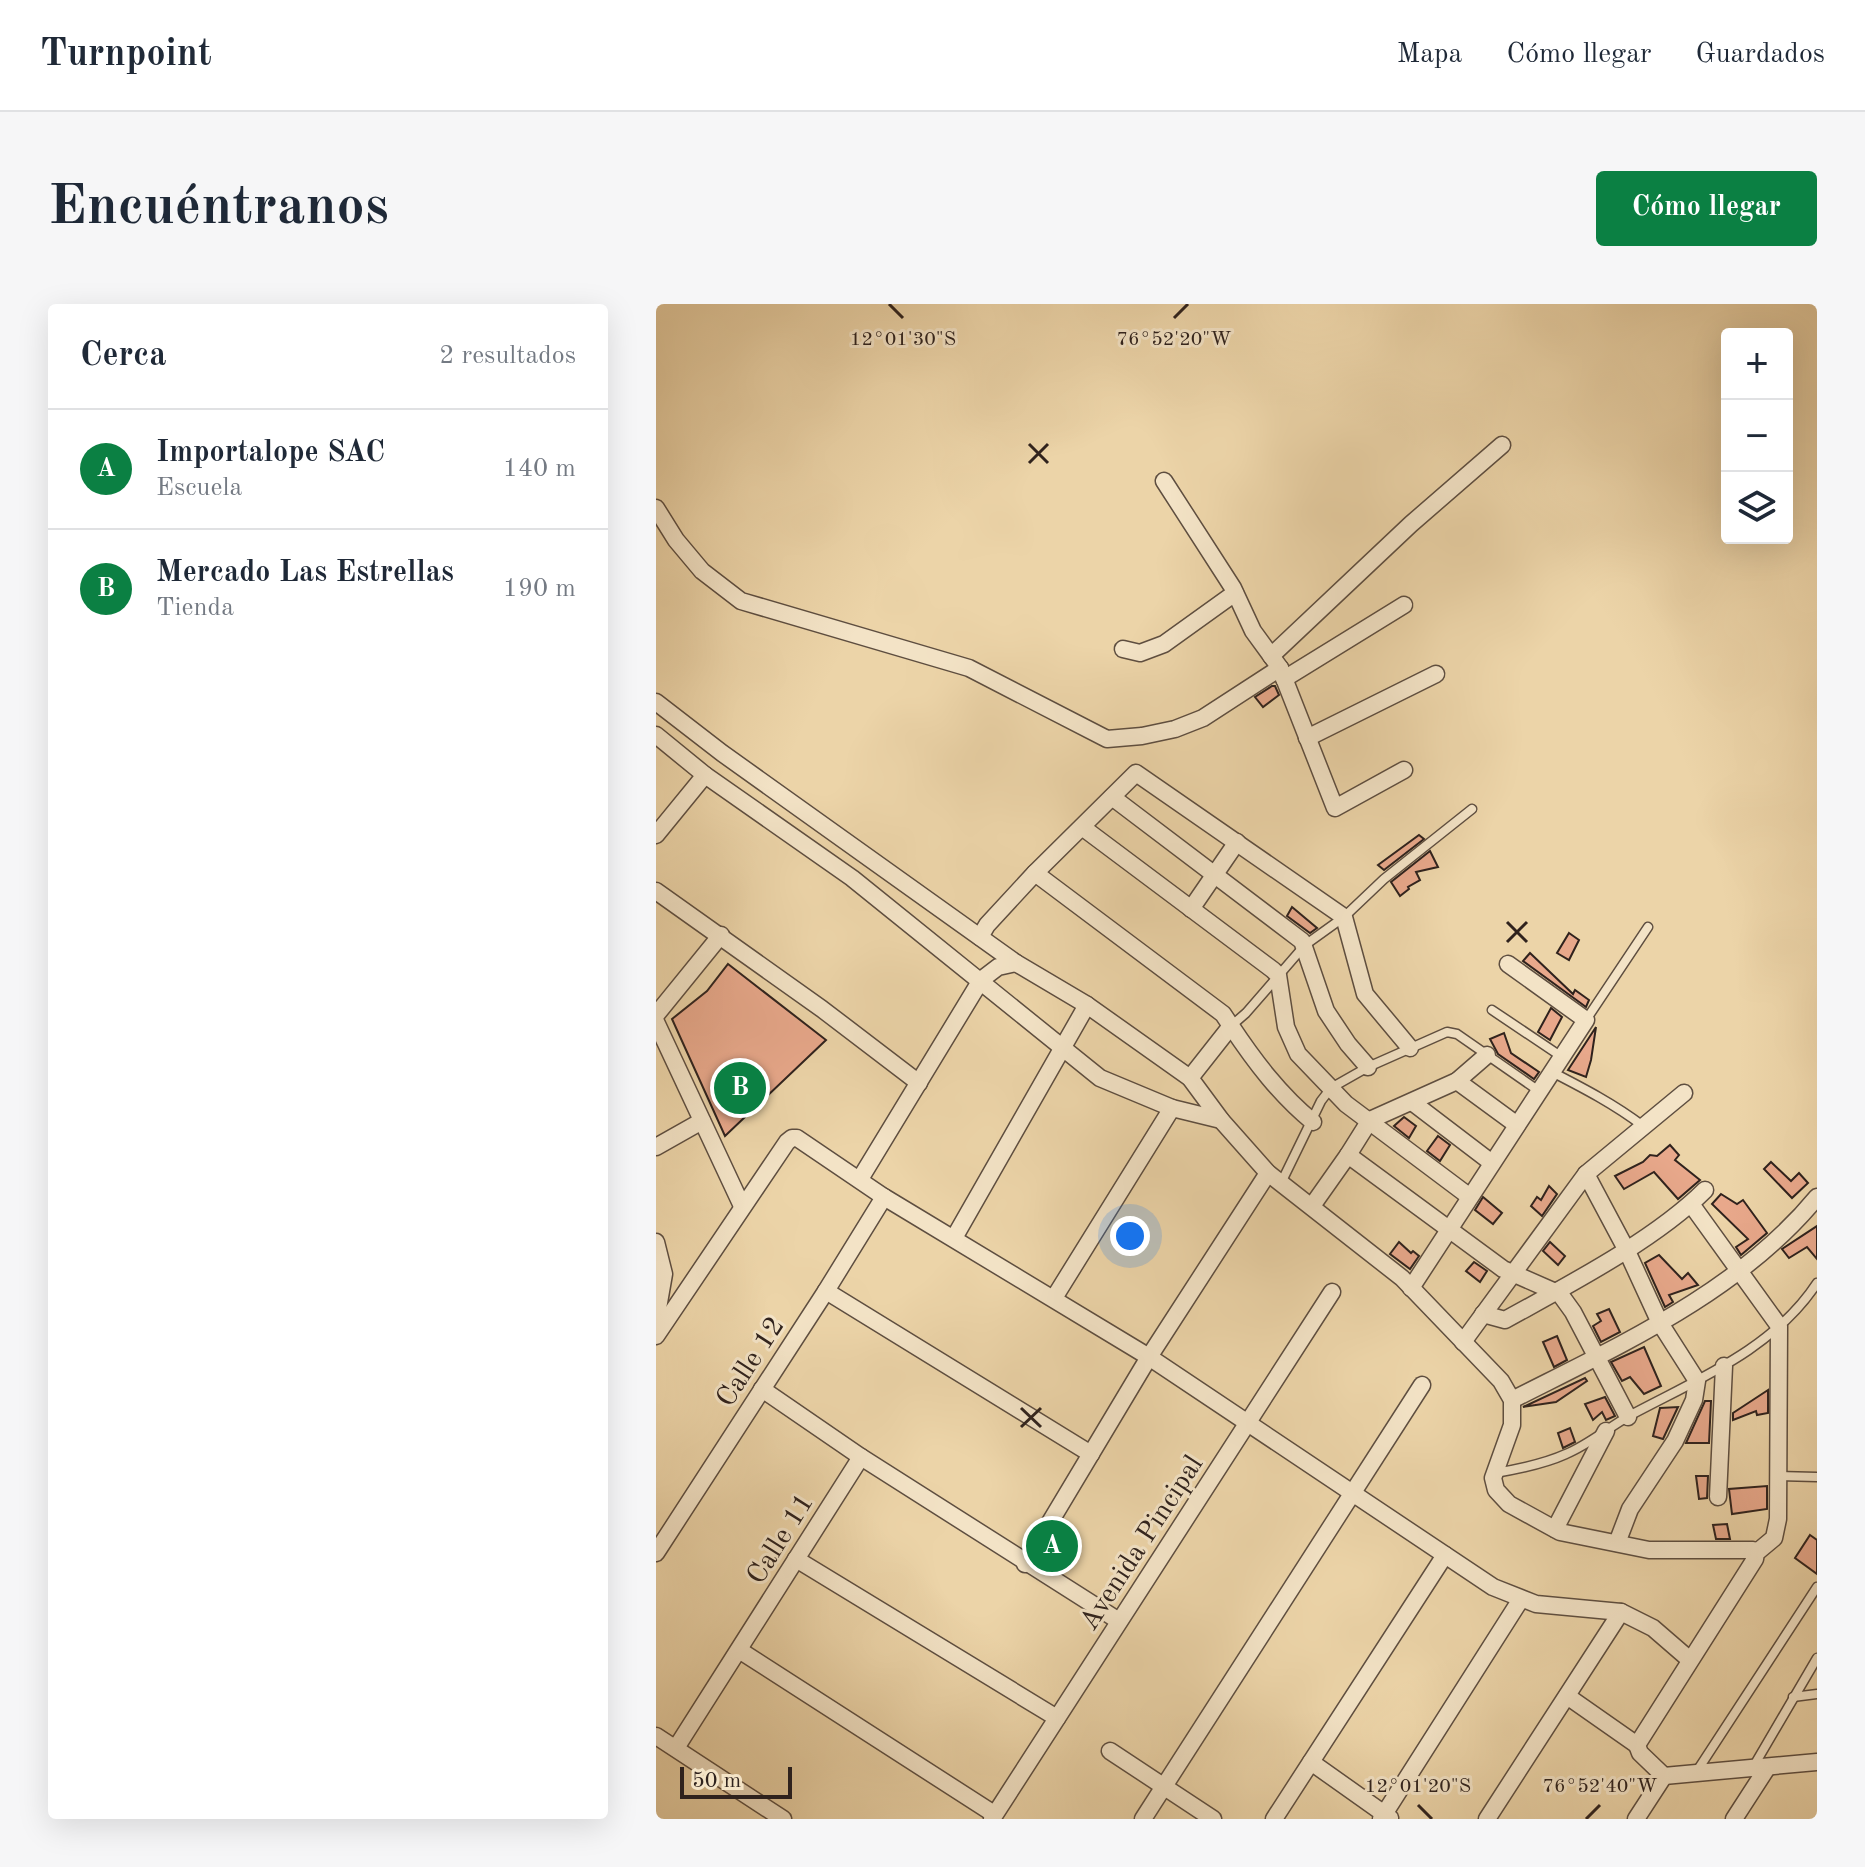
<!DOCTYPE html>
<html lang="es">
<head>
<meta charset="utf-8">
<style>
  :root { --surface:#fff; --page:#f6f6f7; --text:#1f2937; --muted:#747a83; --line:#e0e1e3; --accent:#0b8043 }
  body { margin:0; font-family:"Old Standard TT",serif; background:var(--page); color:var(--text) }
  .controls { position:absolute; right:24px; top:24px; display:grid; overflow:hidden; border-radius:8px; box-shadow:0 8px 32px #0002 }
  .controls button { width:72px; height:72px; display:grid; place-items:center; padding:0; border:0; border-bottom:2px solid var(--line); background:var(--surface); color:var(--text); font:40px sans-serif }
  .scale { position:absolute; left:24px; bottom:20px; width:112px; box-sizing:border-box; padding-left:8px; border:4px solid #2f221d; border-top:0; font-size:22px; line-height:28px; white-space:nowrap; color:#2f221d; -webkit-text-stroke:6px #f3e3c6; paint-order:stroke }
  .you { position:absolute; left:474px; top:932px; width:28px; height:28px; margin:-20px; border:6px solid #fff; border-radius:50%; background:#1a73e8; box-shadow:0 0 0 12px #1a73e833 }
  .badge { display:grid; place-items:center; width:52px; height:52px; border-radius:50%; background:var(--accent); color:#fff; font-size:26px; font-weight:700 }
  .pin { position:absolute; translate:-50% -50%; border:4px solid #fff; box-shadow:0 2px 8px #0006 }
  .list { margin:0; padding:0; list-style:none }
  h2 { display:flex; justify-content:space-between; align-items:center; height:104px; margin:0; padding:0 32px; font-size:34px }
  h2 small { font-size:26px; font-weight:400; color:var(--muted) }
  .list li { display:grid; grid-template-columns:52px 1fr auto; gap:24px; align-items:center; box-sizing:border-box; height:120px; padding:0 32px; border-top:2px solid var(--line) }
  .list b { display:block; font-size:30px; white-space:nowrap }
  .list p { margin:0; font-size:26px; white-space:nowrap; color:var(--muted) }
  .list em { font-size:26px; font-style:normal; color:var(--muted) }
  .icon { flex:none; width:44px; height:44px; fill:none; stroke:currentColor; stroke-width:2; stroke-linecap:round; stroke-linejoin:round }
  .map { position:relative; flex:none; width:1161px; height:1515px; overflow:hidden; border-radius:8px }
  header { display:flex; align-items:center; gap:48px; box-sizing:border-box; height:112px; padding:0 40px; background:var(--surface); border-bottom:2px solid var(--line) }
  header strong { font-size:38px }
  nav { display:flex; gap:44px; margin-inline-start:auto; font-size:28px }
  .intro { display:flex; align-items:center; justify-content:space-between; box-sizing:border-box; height:192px; padding:0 48px }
  h1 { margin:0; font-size:56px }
  .button { padding:20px 36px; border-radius:8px; background:var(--accent); color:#fff; font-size:28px; font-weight:700 }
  main { display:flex; gap:48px; padding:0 48px }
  aside { flex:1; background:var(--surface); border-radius:8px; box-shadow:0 8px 32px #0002 }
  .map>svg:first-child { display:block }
  .building { fill:#e8a88b; stroke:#2f221d; stroke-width:2 }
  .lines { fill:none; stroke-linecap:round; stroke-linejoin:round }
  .service-casing { stroke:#5e4e40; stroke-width:11 }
  .minor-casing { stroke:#5e4e40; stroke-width:19 }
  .service { stroke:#f3e3c6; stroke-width:8 }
  .minor { stroke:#f3e3c6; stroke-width:16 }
  .ticks { fill:none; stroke:#2f221d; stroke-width:3 }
  .labels { text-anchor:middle; stroke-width:6; stroke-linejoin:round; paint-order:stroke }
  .street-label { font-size:28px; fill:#2f221d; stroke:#f3e3c6 }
  .ticks-label { font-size:20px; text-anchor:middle; fill:#2f221d; stroke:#f3e3c6; stroke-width:6; stroke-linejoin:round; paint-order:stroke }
</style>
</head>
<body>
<header>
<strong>Turnpoint</strong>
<nav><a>Mapa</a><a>Cómo llegar</a><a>Guardados</a></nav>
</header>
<div class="intro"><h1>Encuéntranos</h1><a class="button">Cómo llegar</a></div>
<main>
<aside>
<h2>Cerca<small>2 resultados</small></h2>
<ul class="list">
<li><span class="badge">A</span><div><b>Importalope SAC</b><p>Escuela</p></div><em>140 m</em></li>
<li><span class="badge">B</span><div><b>Mercado Las Estrellas</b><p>Tienda</p></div><em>190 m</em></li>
</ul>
</aside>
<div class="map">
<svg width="1161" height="1515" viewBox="0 0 1161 1515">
  <rect width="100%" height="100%" fill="#ecd4a8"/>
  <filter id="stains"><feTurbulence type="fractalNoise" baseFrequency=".0025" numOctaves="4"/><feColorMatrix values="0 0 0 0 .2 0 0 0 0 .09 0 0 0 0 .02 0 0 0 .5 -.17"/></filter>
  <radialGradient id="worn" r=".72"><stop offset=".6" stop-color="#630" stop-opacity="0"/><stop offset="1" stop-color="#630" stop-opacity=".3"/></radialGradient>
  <g class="building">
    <path d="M616,382H619L623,391L607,403L599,393Z"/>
    <path d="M763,531L768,535L728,566L722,561Z"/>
    <path d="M774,547L782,563L760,568L764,576L752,583L753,585L744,592L735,578Z"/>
    <path d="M636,603L661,624L654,629L631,612Z"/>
    <path d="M913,629L923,636L913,656L901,649Z"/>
    <path d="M874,649L917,690L919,686L933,696L930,703L867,657Z"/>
    <path d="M72,660L170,736L69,832L16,715L51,687Z"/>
    <path d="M895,704L906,713L894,736L882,728Z"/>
    <path d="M940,723L935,756L930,773L912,766Z"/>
    <path d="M848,729L855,749L883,768L878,775L842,750L834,735Z"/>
    <path d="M748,813L760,822L753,834L738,822Z"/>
    <path d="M782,832L794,841L784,857L771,847Z"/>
    <path d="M1014,841L1023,851L1019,856L1044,876L1022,895L998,868L968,885L959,872L987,858L994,851L1001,852Z"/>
    <path d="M1115,858L1135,877L1143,869L1152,879L1136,894L1108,865Z"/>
    <path d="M893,882L901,890L886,912L875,902L881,893L885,896Z"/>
    <path d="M1065,890L1081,900L1087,896L1111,929L1085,951L1080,943L1092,935L1056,900Z"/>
    <path d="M827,893L846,909L837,920L819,906Z"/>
    <path d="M1161,922V955L1151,943L1133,954L1126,945Z"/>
    <path d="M743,938L755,949L757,947L763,952L754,965L734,950Z"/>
    <path d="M894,938L909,952L902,961L887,947Z"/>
    <path d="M1003,951L1026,975L1032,969L1042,981L1013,991L1017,998L1009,1003L989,959Z"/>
    <path d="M818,958L831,967L824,978L810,967Z"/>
    <path d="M953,1005L964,1028L945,1038L937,1022L945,1017L941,1010Z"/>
    <path d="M901,1032L911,1056L898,1063L887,1038Z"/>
    <path d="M988,1043L1005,1082L988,1090L974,1073L966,1077L955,1058Z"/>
    <path d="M929,1074L931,1077L900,1098L867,1103Z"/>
    <path d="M1112,1086V1109L1101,1111L1100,1107L1077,1116V1109Z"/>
    <path d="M949,1093L959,1112L950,1116L946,1108L937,1116L929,1100Z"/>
    <path d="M1049,1097H1055L1053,1139H1030Z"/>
    <path d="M1004,1104L1022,1103L1007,1135L997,1132Z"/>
    <path d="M914,1124L919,1138L907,1144L902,1129Z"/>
    <path d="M1040,1172H1052L1051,1194L1043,1195Z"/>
    <path d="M1111,1182V1205L1076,1210L1073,1185Z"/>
    <path d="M1071,1220L1074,1235H1060L1057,1221Z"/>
    <path d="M1154,1231L1161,1236V1270L1139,1254Z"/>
  </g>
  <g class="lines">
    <g class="service-casing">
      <g id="service">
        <path d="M836,706L906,753"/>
        <path d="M930,716L992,623"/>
        <path d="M575,722L590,709L649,641L688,613L728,575L816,505"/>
        <path d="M896,768C927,784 958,800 987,822"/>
        <path d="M625,879L665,797L675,784L712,763L791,728L801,730L883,787"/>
        <path d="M839,1169C863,1165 888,1160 910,1150C932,1141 952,1124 973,1112C1040,1076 1118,1045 1161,979"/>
        <path d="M1122,1172L1161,1173"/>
        <path d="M1137,1393L1161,1390"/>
        <path d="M1096,1465L1161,1354"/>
        <path d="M1041,1467L1161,1283"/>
      </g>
    </g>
    <g class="minor-casing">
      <g id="minor">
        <path d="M508,177L577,284L597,327L624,364L679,504L748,466"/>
        <path d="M0,204L20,236L46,267L85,297L313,364L451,435L486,432L519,425L547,414L624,364"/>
        <path d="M467,345L484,349L508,340L579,289"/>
        <path d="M615,352L755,220L846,141"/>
        <path d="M628,375L748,301"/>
        <path d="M0,398L66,449L360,659L342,663L325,676L204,875"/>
        <path d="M0,431L49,471L196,574L444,774L516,804"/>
        <path d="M651,434L780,370"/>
        <path d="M456,493L646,637L670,707L692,740L712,763"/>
        <path d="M426,523L617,666L622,671L630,723L642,750L690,800L814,893"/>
        <path d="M0,531L49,471"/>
        <path d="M379,569L480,469L688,613L709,690L754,744"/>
        <path d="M0,587L166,705L263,779"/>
        <path d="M535,605L581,538"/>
        <path d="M324,633L331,621L379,569L567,710L575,722L534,774"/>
        <path d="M360,659L431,701L534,774L565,816L612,869L746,974L845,1077L856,1096V1121L837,1174L840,1186L853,1200L904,1228L993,1246H1097L1100,1249"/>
        <path d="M0,711L65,631"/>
        <path d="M0,718L86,902"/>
        <path d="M575,722C599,758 624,791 657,818"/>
        <path d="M801,777L861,821"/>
        <path d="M756,798L836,859"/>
        <path d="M0,843L46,817"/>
        <path d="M692,851L714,816L801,777L831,751"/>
        <path d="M930,870L970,945L1004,1019L1041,1077L1038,1096L1019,1137L974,1205L961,1239"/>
        <path d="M1035,900L1123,1022L1122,1215L1118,1234L1100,1249L1099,1255L981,1441L984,1449L1008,1472L1161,1458"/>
        <path d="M656,902L692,851L847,965L904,990L917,1008L972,1113"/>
        <path d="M298,934L431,701"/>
        <path d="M0,938L8,970L0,1016"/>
        <path d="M755,984L930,716L852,660"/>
        <path d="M170,987L435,1150"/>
        <path d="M398,994L516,804L565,816"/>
        <path d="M827,1010L849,1016C912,981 999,936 1049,886"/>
        <path d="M0,1032L131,838L136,834H141L228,893L493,1053L837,1283L880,1300L965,1308L997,1324L1034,1356"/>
        <path d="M807,1038L930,870L1028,789"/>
        <path d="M856,1096C964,1041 1083,988 1161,893"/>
        <path d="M205,1153L463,1317"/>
        <path d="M1062,1193L1068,1062"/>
        <path d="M899,1225L950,1127"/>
        <path d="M0,1249L170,987L228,893"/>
        <path d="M140,1255L401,1414"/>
        <path d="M369,1260L493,1053L612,869"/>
        <path d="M83,1346L338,1510"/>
        <path d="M911,1392L981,1441"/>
        <path d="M0,1432L127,1515"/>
        <path d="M20,1444L205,1153L106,1085"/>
        <path d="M454,1447L557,1515"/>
        <path d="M655,1458L734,1514"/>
        <path d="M336,1515L676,988"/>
        <path d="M487,1515L766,1081"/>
        <path d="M618,1515L789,1251"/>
        <path d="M725,1515L865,1295"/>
        <path d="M831,1515L965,1308"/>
        <path d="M980,1515L1008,1472"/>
        <path d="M1078,1515L1111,1464"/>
      </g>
    </g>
    <use href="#service" class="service"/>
    <use href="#minor" class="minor"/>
  </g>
  <path class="ticks" d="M233,0L247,14M518,14L532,0M373,140L392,159M373,159L392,140M851,618L871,638M851,638L871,618M365,1104L385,1123M365,1123L385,1104M762,1501L776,1515M930,1515L944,1501"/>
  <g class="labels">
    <g class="street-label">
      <text transform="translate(93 1057) rotate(-57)" y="10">Calle 12</text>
      <text transform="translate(123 1234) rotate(-58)" y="10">Calle 11</text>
      <text transform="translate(484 1238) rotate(-57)" y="10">Avenida Pincipal</text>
    </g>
  </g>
  <g class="ticks-label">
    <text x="247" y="41">12°01'30"S</text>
    <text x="518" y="41">76°52'20"W</text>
    <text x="944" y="1488">76°52'40"W</text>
    <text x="762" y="1488">12°01'20"S</text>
  </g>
  <rect width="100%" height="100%" filter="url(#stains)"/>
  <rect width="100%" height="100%" fill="url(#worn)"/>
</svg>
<div class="controls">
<button>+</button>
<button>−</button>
<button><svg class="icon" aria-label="layers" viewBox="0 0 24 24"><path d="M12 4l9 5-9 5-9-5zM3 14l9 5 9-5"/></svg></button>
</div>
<div class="scale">50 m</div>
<div class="you"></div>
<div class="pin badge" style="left:396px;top:1242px">A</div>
<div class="pin badge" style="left:84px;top:784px">B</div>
</div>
</main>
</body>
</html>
